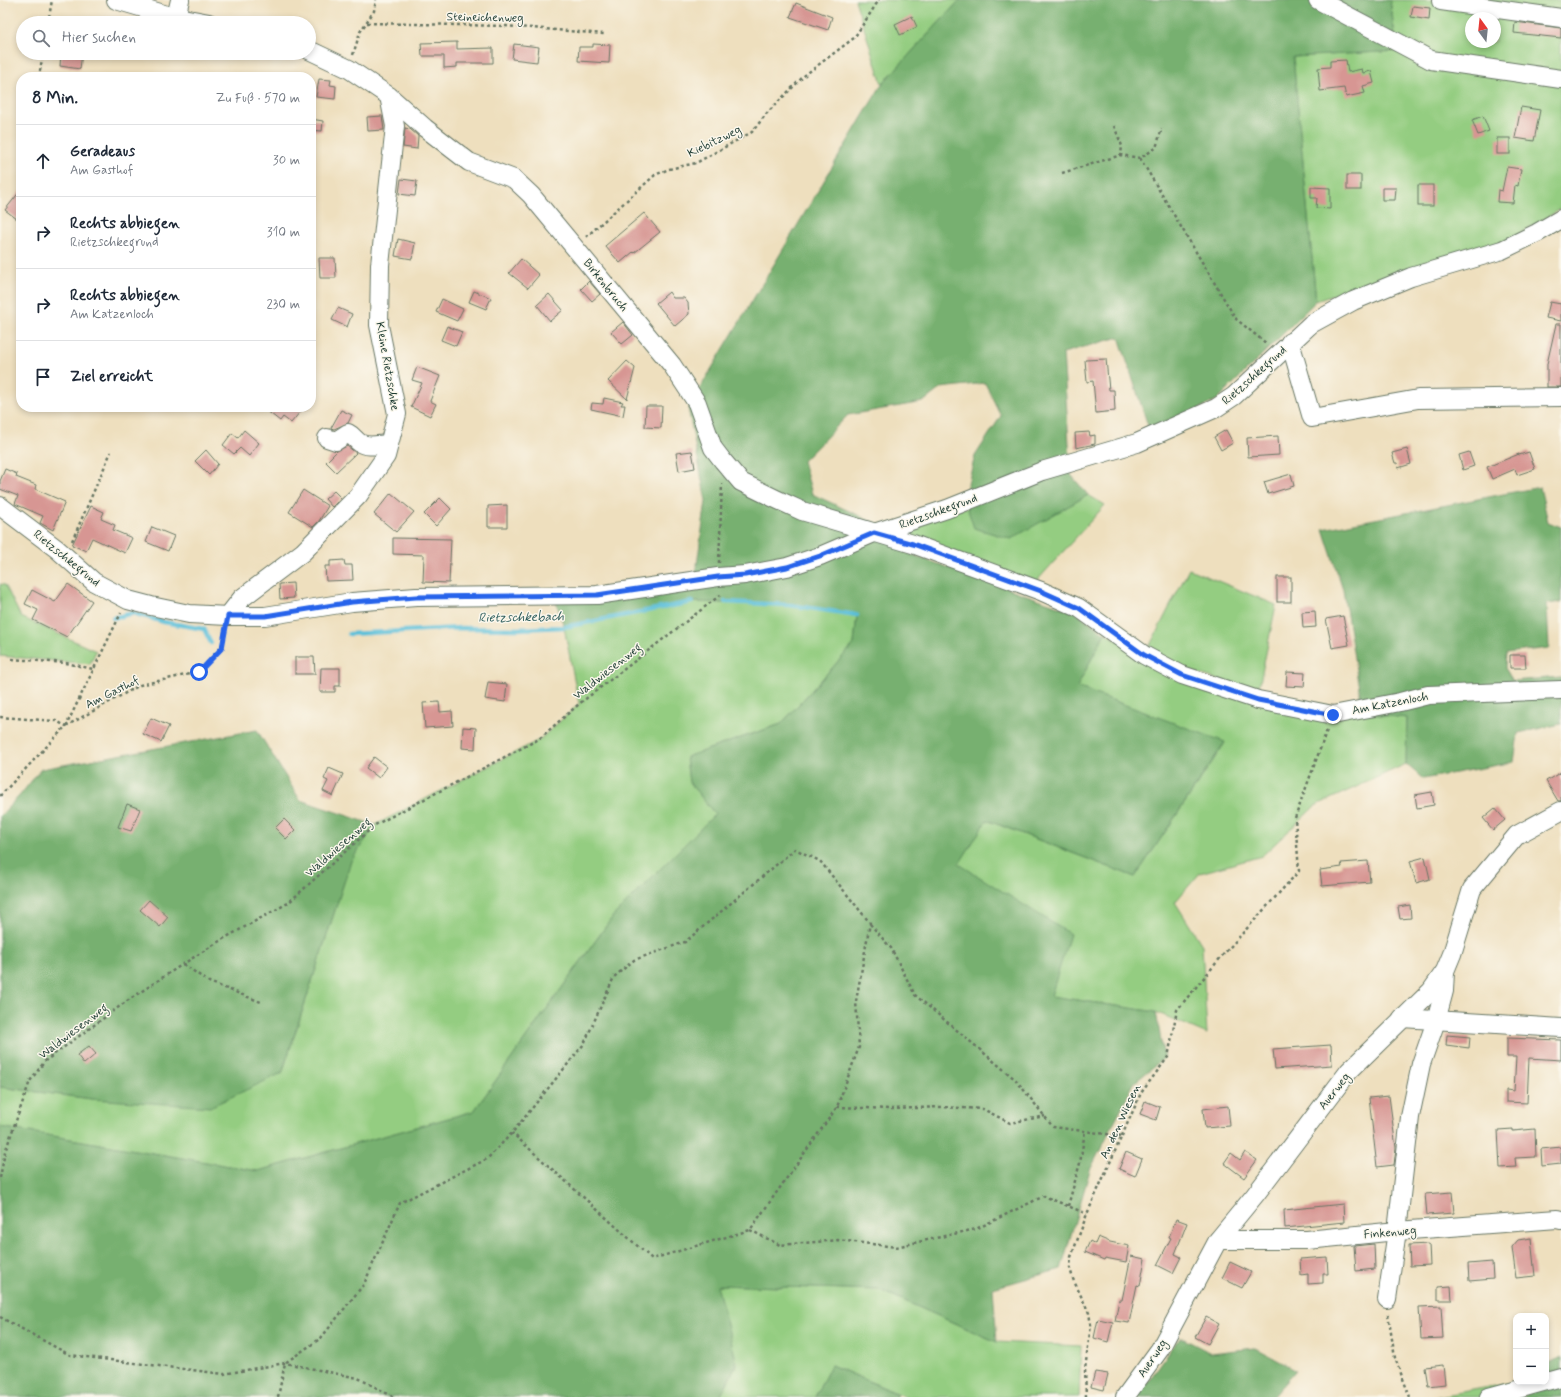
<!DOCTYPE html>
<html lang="de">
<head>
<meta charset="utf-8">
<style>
  :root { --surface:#fff; --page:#f6f6f7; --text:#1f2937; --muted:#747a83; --line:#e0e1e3 }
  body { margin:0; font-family:Mynerve,sans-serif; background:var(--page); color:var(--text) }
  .controls { position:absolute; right:12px; bottom:12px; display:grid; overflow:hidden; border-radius:8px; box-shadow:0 2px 6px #0003 }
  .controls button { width:36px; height:36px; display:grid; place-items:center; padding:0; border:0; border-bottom:1px solid var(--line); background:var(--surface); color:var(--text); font:20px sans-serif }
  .compass { position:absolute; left:1465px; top:12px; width:36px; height:36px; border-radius:50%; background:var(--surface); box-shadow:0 2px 6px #0003; rotate:345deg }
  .stop { position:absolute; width:12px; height:12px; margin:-9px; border:3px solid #2563eb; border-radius:50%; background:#fff }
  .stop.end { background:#2563eb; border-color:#fff; box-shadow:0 1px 4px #0008 }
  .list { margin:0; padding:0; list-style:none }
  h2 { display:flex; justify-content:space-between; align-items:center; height:52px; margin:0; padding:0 16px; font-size:17px }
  h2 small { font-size:13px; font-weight:400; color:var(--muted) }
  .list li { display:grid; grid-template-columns:26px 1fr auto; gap:12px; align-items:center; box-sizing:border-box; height:72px; padding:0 16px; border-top:1px solid var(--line) }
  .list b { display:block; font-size:15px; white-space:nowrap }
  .list p { margin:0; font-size:13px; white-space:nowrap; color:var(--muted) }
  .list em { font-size:13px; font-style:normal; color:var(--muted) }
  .icon { flex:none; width:22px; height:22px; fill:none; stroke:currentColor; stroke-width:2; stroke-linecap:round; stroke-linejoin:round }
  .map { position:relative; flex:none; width:1561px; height:1397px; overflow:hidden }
  .search { position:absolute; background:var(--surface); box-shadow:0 2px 6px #0003; left:16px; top:16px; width:300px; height:44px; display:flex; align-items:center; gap:10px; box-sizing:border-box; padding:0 14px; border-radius:22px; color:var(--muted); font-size:15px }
  .panel { position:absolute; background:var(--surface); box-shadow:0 2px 6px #0003; left:16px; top:72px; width:300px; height:340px; border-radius:16px }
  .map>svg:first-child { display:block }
  .green { fill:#94cd81; stroke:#5a855a; fill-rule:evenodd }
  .forest { fill:#77b06f; stroke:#4b7652 }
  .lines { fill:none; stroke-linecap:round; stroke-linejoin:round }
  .stream { stroke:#5abfd9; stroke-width:4.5 }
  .building { fill:#d79693 }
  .minor-casing { stroke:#677664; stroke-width:20 }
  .path { stroke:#677664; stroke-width:2.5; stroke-dasharray:3 3; stroke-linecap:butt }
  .minor { stroke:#fff; stroke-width:18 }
  .route { stroke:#2563eb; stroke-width:5 }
  .labels { text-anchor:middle; stroke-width:3; stroke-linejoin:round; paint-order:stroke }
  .street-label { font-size:12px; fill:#1f3d34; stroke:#fbf7ec }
  .water-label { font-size:13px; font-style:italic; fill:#2e5e5d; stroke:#fbf7ec }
</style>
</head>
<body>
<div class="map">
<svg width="1561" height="1397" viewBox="0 0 1561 1397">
  <rect width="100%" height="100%" fill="#fbf7ec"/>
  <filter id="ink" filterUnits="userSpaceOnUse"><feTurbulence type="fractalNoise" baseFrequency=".025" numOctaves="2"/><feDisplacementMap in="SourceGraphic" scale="8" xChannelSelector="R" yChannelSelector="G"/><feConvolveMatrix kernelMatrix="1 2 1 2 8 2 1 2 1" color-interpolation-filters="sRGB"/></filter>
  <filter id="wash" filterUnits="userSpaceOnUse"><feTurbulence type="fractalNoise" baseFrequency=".012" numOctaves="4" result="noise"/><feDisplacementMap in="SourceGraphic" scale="16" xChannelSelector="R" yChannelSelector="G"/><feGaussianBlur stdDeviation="0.9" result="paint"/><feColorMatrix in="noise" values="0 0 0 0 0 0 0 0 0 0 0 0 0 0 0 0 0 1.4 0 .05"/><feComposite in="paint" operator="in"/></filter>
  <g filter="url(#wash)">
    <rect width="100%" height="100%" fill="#eedfbe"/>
    <g class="green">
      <path d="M855,0H960L882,84Z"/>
      <path d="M1390,0H1561V209L1509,240L1409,269L1316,301L1293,57L1397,51ZM1471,18H1495V42H1471Z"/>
      <path d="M1088,495L1105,505L1035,583L895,531L967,507L1011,538Z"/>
      <path d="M1189,569L1276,605L1258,692L1187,670L1147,651Z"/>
      <path d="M0,584L5,585L21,617L96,651L90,664L0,656Z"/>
      <path d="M692,602L790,605L857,615L854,644L781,724L686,757L689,782L715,814L614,915L474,1111L258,1171L0,1127V1087L92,1099L282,1074L351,861L375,825L539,740L579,704L564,627Z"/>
      <path d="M1105,633L1182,675L1363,713L1407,718L1406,764L1315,806L1262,856L1200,873L1175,902L1202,945L1207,1034L1156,1012L1051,996L959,864L986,820L1135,877L1225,743L1077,687Z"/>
      <path d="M716,1285L880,1290L997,1342L1081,1346L1079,1397H906L831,1365L815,1397H720L737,1364Z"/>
      <path d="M1517,1382L1523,1397H1434Z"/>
    </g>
    <g class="forest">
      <path d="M960,0H1390L1397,51L1293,57L1316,301L1217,400L1150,432L1119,337L1063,353L1071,475L1088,495L1011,539L974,528L967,507L966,491L975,456L1001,416L985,383L941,388L923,402L848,415L803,461L812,494L875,523L907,553L1075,612L1105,633L1077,687L1225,742L1135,877L987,820L959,864L1070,934L1051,996L1156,1012L1164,1058L1134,1083L1090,1170L1061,1269L993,1288L997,1342L880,1290L717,1285L737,1364L720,1397H0V1127L258,1171L474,1111L614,915L715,814L689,782L686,757L781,724L854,644L857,615L790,605L692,602L564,627L554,595L695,579L706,501L688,408L882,84Z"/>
      <path d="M1540,487L1548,522L1561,527V602L1547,604L1549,648L1506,653L1505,668L1513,681L1561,677V724L1518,733L1514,762L1423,779L1406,764L1407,718L1363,713L1343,590L1323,529Z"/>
      <path d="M257,730L300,800L375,825L351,861L282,1073L210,1107L92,1099L0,1087V816L21,794L41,769Z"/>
      <path d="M1180,1337L1211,1353L1255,1348L1296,1370L1272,1397H1137Z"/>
      <path d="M1561,1358V1397H1523L1546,1382V1365Z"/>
      <path d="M831,1365L898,1394L897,1397H815Z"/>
    </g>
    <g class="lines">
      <g class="stream">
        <path d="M725,602L790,605L857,615"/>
        <path d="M113,618L133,613L164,622L204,629L211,643"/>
        <path d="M349,634L461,628L517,629L564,627L692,602"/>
      </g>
    </g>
    <g id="blocks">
      <g class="building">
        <path d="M796,3L832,17L828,30L790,17Z"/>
        <path d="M1413,6L1430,8L1429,20L1411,17Z"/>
        <path d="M912,16L917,27L900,35L895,24Z"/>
        <path d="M1515,22L1561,28V38L1514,33Z"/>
        <path d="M457,42V49L493,48V63H457V67L444,68V56H422L421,43Z"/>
        <path d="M514,44L539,47L537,62L512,59Z"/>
        <path d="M593,44L610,45L609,63L578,61L579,47H593Z"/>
        <path d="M61,53H82L80,69L60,66Z"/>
        <path d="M1346,60L1348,72L1362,69L1363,73L1371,71L1374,83L1363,86L1365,93L1346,97L1344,88L1320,91L1318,68L1330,67V61Z"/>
        <path d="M319,79L331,80L330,85L336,86L335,99L316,97Z"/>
        <path d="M1521,107L1540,110L1534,141L1515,138Z"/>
        <path d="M382,116L384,130L368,131L367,117Z"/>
        <path d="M1483,116L1489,131L1478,135L1472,120Z"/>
        <path d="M311,119L323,121L322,131L311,130Z"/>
        <path d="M405,128L410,129L418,136L417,149L403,147Z"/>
        <rect x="1497" y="138" width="13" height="16"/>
        <path d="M1507,167L1521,169L1518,186L1515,185L1513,203L1497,202L1498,190L1502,191Z"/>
        <rect x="1347" y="175" width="14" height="15"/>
        <path d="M401,179L417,181L415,196L399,194Z"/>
        <rect x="1418" y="185" width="15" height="21"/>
        <path d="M1311,187L1330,188V209L1316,208L1317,198H1311Z"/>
        <path d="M1382,188H1396L1395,200H1382Z"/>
        <path d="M21,190V222L5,210Z"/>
        <path d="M644,213L660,232L634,253L633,252L620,263L605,246Z"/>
        <path d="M398,239L415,243L412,259L395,256Z"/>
        <path d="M319,258H335L336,278H320Z"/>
        <path d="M521,259L539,275L528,288L509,273Z"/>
        <path d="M589,281L600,294L592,301L581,289Z"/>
        <path d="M474,291L491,298L486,309L469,302Z"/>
        <path d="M669,292L673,298H684L688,303L689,314L675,326L656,303Z"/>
        <path d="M549,294L563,310L550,321L537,305Z"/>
        <path d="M442,299L463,309L457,321L436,312Z"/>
        <path d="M1550,302L1561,304V321L1546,318Z"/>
        <path d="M338,308L352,314L347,327L332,320Z"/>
        <path d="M623,322L633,335L622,344L611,332Z"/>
        <path d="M1556,324H1561V387H1547V364Z"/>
        <path d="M447,326L462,332L456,346L441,340Z"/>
        <path d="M1106,359L1109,390H1114L1115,411L1096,413L1093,381L1087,382L1085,360Z"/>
        <path d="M627,361L635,368L627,399L608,381Z"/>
        <path d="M417,367L440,376L430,401L436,404L430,416L411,407L422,383L412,380Z"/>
        <path d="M604,398L623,402L621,405H625L623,416L591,409L592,403L603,404Z"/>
        <path d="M646,406H662L661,428L645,427Z"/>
        <path d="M262,407H304L291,423L283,417L280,421Z"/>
        <path d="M341,410L352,415L348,423L334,429L331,428Z"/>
        <path d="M244,430L259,443L249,456L240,448L234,454L223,445L232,433L238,438Z"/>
        <path d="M1226,430L1233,443L1221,450L1214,437Z"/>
        <path d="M1089,432L1090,436L1095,435V444L1076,448L1075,433Z"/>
        <path d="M1278,436L1279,455L1248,457L1247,438Z"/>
        <path d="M347,446L356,453L336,472L326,462L337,451Z"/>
        <path d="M1407,449L1411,464L1398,468L1397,463H1395L1392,453Z"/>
        <path d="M206,450L218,464L209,475L195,461Z"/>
        <path d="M692,451L695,468L679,471L676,453Z"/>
        <path d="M1469,452L1474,466L1463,470L1459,455Z"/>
        <path d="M1529,452L1535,469L1517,475L1515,469L1492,479L1487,467L1519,454V455Z"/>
        <path d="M5,469L17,474L16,477L36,485L35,489L65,502L53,530L40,523L43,516L15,504L18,496L0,489V481Z"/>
        <path d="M1291,474L1294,486L1268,494L1264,482Z"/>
        <path d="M303,490L328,506L319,521L313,527L289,512Z"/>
        <path d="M334,491L341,498L332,507L325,499Z"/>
        <path d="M391,493L414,512L396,532L374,514Z"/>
        <path d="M440,498L451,509L436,526L424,514Z"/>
        <path d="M507,505V527H488V506Z"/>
        <path d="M91,506L104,512L101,519L115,525L113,530L132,538L125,553L92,538L86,551L72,545Z"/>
        <path d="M152,527L174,536L168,551L146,542Z"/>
        <path d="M393,538L451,539L449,583L423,582L424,555L393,554Z"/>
        <path d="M344,560L345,565H352L353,580L326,581L325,566H330V561Z"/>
        <rect x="1277" y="577" width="14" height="25"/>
        <path d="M293,583L294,598L280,599L279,584Z"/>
        <path d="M68,584L92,601L67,637L33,620L38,610L25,604L32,590L55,602Z"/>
        <path d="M1315,611L1316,627L1303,628L1302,612Z"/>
        <path d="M1343,616L1349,645L1332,648L1326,619Z"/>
        <path d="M1510,655H1525L1526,668H1510Z"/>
        <path d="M295,657H314L315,674H295Z"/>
        <path d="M321,668H340V686H335V692H320Z"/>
        <path d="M1287,672L1305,673L1304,687L1286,686Z"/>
        <path d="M488,682L507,684L505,702L485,699Z"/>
        <path d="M439,702L440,712L452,711L453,726L425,728L423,703Z"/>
        <path d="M151,718L169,726L161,742L143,734Z"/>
        <path d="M463,727L476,728L475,749L462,748Z"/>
        <path d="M374,757L387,767L379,778L366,768Z"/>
        <path d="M329,768L343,774L333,796L323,791L328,781L324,779Z"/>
        <path d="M1561,772V801H1558L1546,781Z"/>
        <path d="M1432,792L1434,805L1417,808L1415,795Z"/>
        <path d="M127,804L140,809L131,831L118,827Z"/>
        <path d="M1495,808L1505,820L1493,830L1483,818Z"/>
        <path d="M284,819L295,830L286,839L275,828Z"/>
        <path d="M1425,857L1430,879L1416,883L1410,861Z"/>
        <path d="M1368,861L1370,882L1322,886L1320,870L1342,867L1341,863Z"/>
        <path d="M149,900L168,917L160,927L140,910Z"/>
        <path d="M1410,905L1411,918L1400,919L1398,907Z"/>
        <path d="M1447,1035L1470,1037L1469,1048L1446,1045Z"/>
        <path d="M1507,1038L1561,1040V1060L1529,1058L1527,1103L1506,1102V1090L1514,1091L1516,1057H1507Z"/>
        <path d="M1331,1045L1332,1065L1275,1069L1273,1049Z"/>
        <path d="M89,1046L96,1054L84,1064L77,1055Z"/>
        <path d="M1389,1096L1396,1148L1394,1165L1377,1167L1369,1098Z"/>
        <path d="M1145,1101L1160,1107L1156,1120L1140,1114Z"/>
        <path d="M1228,1106L1230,1126L1205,1128L1203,1109Z"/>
        <path d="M1513,1129V1131L1535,1129L1536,1157L1515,1158L1516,1167L1500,1168L1498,1130Z"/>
        <path d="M1561,1147V1164L1542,1166L1541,1149Z"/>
        <path d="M1126,1152L1142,1159L1135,1176L1119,1169Z"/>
        <path d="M1245,1152L1257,1160L1244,1178L1224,1163L1231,1153L1240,1160Z"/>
        <path d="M1452,1192L1454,1213L1427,1215L1425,1194Z"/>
        <path d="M1343,1204L1344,1222L1285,1228L1284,1210Z"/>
        <path d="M1176,1219L1187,1223L1175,1254L1181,1257L1173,1273L1157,1265L1171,1238L1169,1237Z"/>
        <path d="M1098,1237L1110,1242L1129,1246L1126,1262L1105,1258L1104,1260L1085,1252L1090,1241L1095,1244Z"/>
        <path d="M1531,1238L1535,1276L1516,1278L1512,1247L1518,1240Z"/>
        <path d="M1374,1244L1375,1269L1356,1271L1354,1246Z"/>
        <path d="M1429,1244L1430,1265L1410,1266L1409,1245Z"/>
        <path d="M1131,1256L1145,1259L1140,1286L1137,1285L1129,1323L1115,1321L1119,1300H1122Z"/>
        <path d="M1327,1257L1328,1274H1323V1283L1308,1284V1274L1301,1275L1300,1259Z"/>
        <path d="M1230,1262L1251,1272L1242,1288L1222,1278Z"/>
        <path d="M1492,1262L1493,1279L1469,1281L1468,1264Z"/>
        <path d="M1451,1286L1452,1300H1438V1287Z"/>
        <path d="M1441,1306L1443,1338L1421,1339L1419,1307Z"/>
        <path d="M1206,1317L1219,1324L1208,1344L1195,1337Z"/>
        <path d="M1098,1319L1113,1322L1108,1342L1094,1338Z"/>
        <path d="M1443,1365L1445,1384L1428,1386L1425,1367Z"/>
        <path d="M1095,1372L1108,1374L1104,1390L1091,1387Z"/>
      </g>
    </g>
  </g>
  <g filter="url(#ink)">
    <use href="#blocks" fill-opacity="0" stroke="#677664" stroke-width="1"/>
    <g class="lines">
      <g class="minor-casing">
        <g id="minor">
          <path d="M116,0L167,15L209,23"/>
          <path d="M1318,0L1431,60L1561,79"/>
          <path d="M1441,1L1561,18"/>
          <path d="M176,17L180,0"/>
          <path d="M309,50L349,69L389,96L425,128L469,162L514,179L531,195L672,365L697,403L713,448L723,461L741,482L776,499L802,511L913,544L1041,591L1079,608L1144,655L1182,675L1258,700L1333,715L1400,702L1428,695L1561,690"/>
          <path d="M1290,342L1312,418L1418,399L1561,397"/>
          <path d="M327,438L336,441L348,433C354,436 355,440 360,443C368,448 380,444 389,444"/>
          <path d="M0,506L57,549L94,582L128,600L151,606L189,614L228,616H265L352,602L416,597L597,595L718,577L745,575L787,567L820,556L874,533L947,509L1042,471L1137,443L1216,408L1234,396L1311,324L1353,301L1411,277L1502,250L1537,233L1561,219"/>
          <path d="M228,616L242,598L303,552L358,496L386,456L397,414L379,325L380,265L395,126L389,96"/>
          <path d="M1402,1018L1561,1028"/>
          <path d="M1218,1240H1307L1397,1231L1557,1219L1561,1220"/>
          <path d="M1387,1299L1397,1231L1410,1117L1421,1064L1436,1021L1444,991L1445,972"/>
          <path d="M1125,1397L1160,1349L1218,1240L1255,1195L1349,1071L1431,991L1445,971L1452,954L1472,889L1517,835L1561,811"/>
          <path d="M1489,1397L1561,1377"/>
        </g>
      </g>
      <g class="path">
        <path d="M48,23L52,0"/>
        <path d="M367,23L506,26L604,34"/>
        <path d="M353,55L360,32L374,11L376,0"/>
        <path d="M39,77L43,53"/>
        <path d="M1114,126L1122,146L1121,155"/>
        <path d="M1140,158L1236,319L1267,344"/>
        <path d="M1062,173L1121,155L1140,158L1156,148L1162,128"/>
        <path d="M586,237L655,175L669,169L696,163L752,132L767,113L805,75L854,38L879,0"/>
        <path d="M72,541L111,452"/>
        <path d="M719,563L722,484"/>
        <path d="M12,659L66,663L93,669"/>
        <path d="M0,717L56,721L66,726L121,613"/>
        <path d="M0,796L66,726L140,685L199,672L222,647L225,631"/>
        <path d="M870,924L891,948L915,995L1016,1080L1053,1127L1122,1136"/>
        <path d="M183,964L209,982L261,1002"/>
        <path d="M837,1107L891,1109L940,1107L983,1109L1010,1123L1045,1116"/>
        <path d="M0,1178L5,1152L30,1081L45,1061L127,1001L183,964L223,939L288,903L375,825L539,739L579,704L723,593"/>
        <path d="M1068,1206L1080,1163L1085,1131"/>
        <path d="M750,1230L780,1245L838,1240L896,1247L976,1229L1044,1196L1087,1214"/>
        <path d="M1388,1314L1395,1358L1410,1397"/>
        <path d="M0,1317L70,1355L224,1374L285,1363L358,1378L394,1397"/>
        <path d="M278,1397L285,1363L321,1338L364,1284L400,1203L487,1159L512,1133L584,1044L614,977L634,960L685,942L795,849L820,861L870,923L856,1001L859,1047L837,1107L750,1230L652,1259L512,1133"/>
        <path d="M1086,1397L1085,1369L1091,1325L1089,1313L1073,1279L1070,1268L1071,1257L1087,1214L1141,1093L1168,1057L1177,1010L1222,956L1299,871L1295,818L1327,730"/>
      </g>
      <use href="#minor" class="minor"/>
    </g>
  </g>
  <g class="lines" filter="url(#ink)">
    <path class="route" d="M199,672L222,648L228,616H265L352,602L416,597L597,595L718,577L745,575L787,567L820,556L874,533L913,544L1041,591L1079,608L1144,655L1182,675L1258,700L1333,715"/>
  </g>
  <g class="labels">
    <g class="street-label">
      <text transform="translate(485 17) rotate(1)" y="4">Steineichenweg</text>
      <text transform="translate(714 141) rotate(-26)" y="4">Kiebitzweg</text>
      <text transform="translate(606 285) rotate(51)" y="4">Birkenbruch</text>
      <text transform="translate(388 366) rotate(80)" y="4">Kleine Rietzschke</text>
      <text transform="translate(1254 375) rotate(-42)" y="4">Rietzschkegrund</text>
      <text transform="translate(938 511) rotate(-20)" y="4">Rietzschkegrund</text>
      <text transform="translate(67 558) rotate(39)" y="4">Rietzschkegrund</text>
      <text transform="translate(607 671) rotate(-38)" y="4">Waldwiesenweg</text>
      <text transform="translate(112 692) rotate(-27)" y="4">Am Gasthof</text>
      <text transform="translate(1390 703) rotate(-11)" y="4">Am Katzenloch</text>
      <text transform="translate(338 847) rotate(-41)" y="4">Waldwiesenweg</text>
      <text transform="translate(73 1031) rotate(-37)" y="4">Waldwiesenweg</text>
      <text transform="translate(1334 1091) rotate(-52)" y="4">Auerweg</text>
      <text transform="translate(1120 1121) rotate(-65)" y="4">An den Wiesen</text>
      <text transform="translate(1390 1232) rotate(-5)" y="4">Finkenweg</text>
      <text transform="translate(1152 1358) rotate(-56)" y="4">Auerweg</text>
    </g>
    <g class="water-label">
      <text transform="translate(521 616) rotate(-1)" y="5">Rietzschkebach</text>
    </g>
  </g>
</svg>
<div class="controls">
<button>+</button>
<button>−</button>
</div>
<svg class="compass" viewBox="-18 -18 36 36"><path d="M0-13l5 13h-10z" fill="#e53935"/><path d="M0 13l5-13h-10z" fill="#747a83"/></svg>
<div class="stop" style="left:199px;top:672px"></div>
<div class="stop end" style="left:1333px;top:715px"></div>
<div class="search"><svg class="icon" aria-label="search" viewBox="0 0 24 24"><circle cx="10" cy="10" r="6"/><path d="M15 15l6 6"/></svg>Hier suchen</div>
<section class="panel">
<h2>8 Min.<small>Zu Fuß · 570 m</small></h2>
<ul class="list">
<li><svg class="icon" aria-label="ahead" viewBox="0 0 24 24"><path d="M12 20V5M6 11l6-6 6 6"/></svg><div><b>Geradeaus</b><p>Am Gasthof</p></div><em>30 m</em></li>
<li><svg class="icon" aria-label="right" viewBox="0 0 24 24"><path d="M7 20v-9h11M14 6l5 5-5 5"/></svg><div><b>Rechts abbiegen</b><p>Rietzschkegrund</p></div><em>310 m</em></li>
<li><svg class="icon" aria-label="right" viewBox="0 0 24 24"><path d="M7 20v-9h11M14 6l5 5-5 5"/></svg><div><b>Rechts abbiegen</b><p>Am Katzenloch</p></div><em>230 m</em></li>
<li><svg class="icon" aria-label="arrive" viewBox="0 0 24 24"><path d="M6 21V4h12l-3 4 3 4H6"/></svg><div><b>Ziel erreicht</b></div></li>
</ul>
</section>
</div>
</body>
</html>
